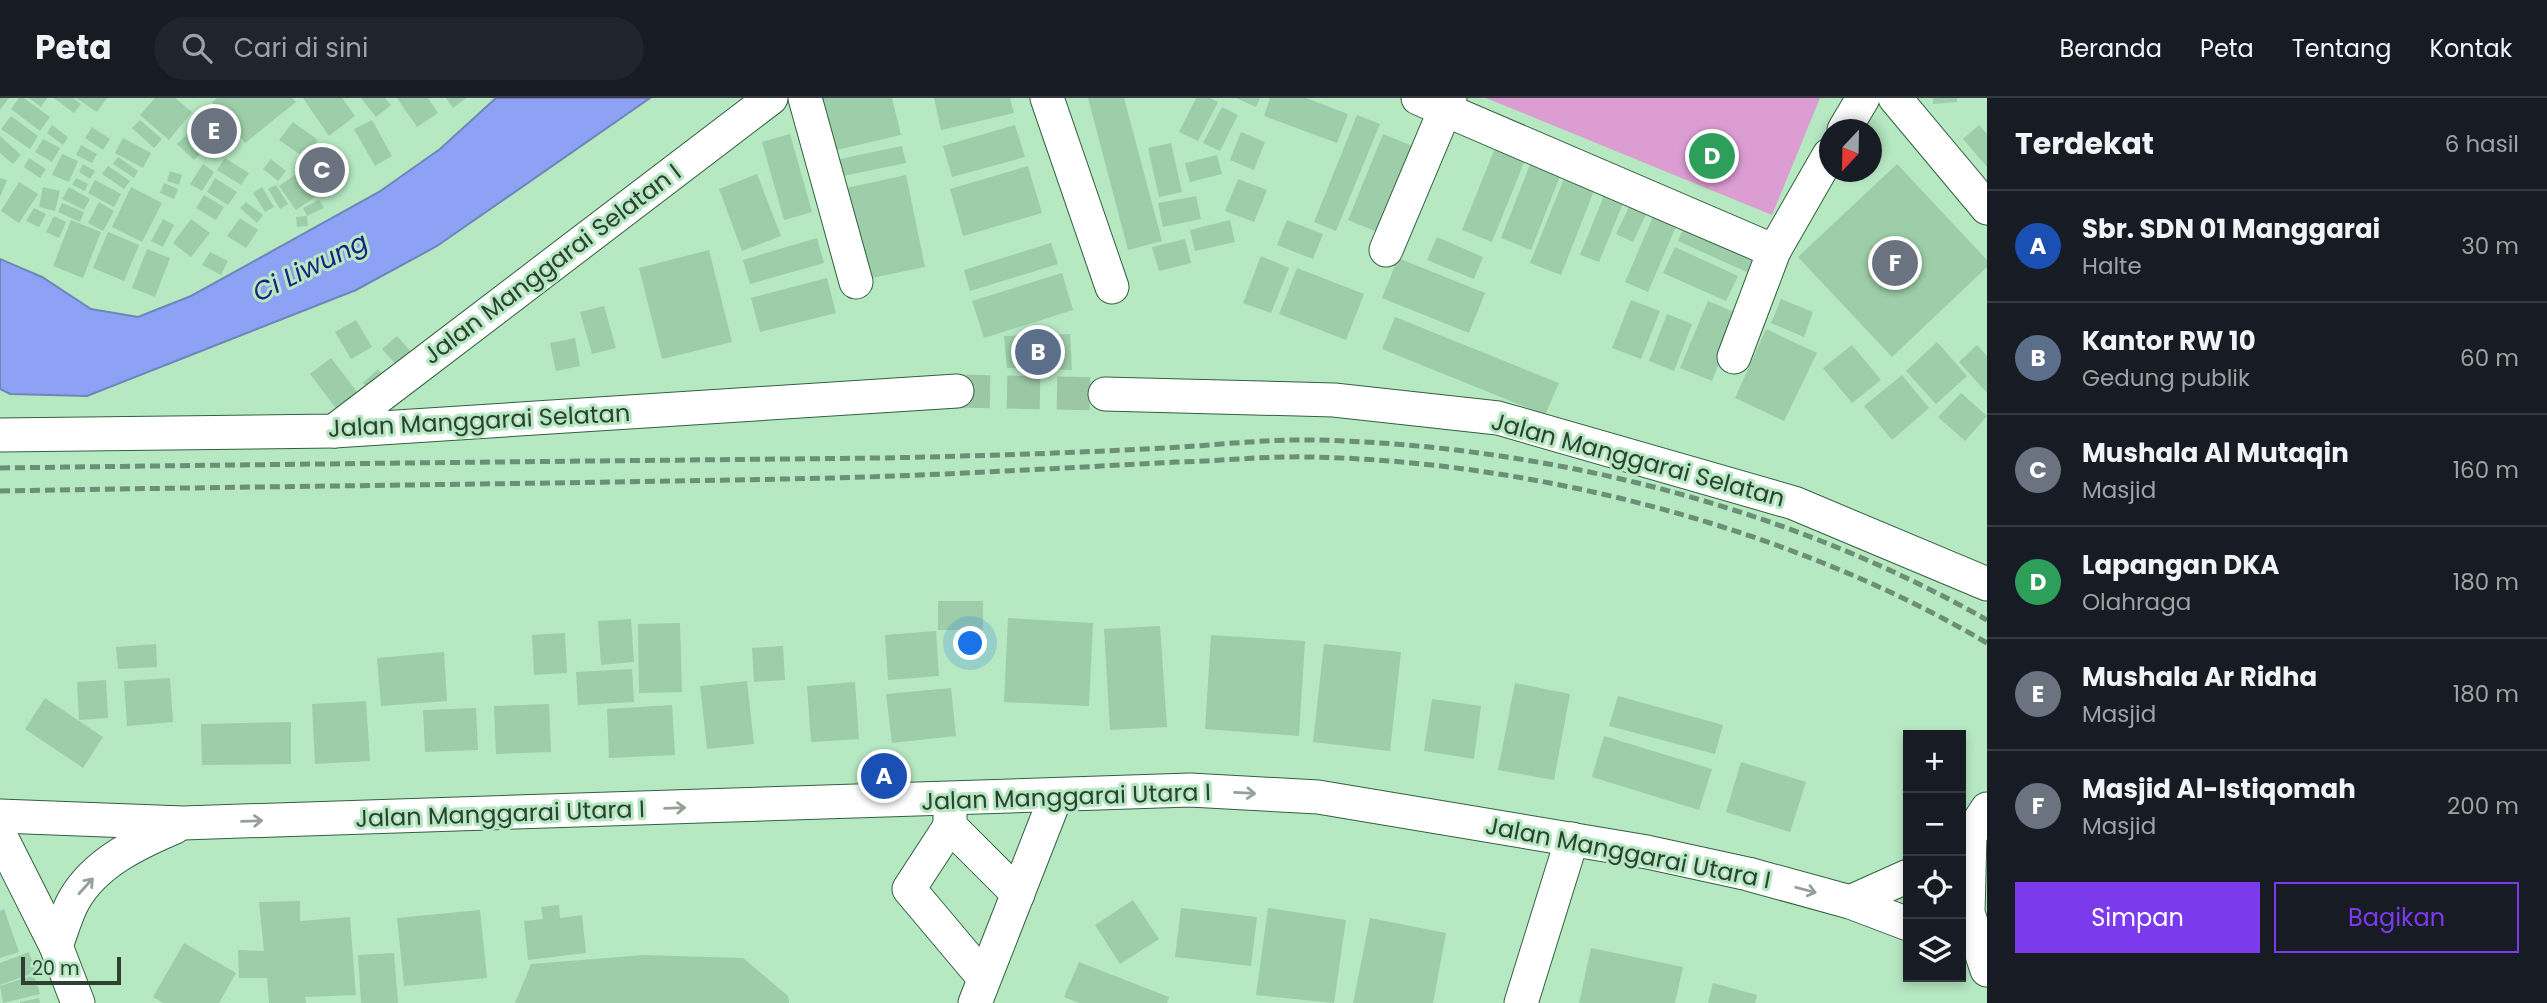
<!DOCTYPE html>
<html lang="id">
<head>
<meta charset="utf-8">
<style>
  :root { --surface:#171b24; --page:#20242c; --text:#f1f3f6; --muted:#9ea1a6; --line:#363941; --accent:#7c3aed }
  body { margin:0; font-family:Poppins,sans-serif; background:var(--page); color:var(--text) }
  .controls { position:absolute; right:21px; bottom:21px; display:grid; overflow:hidden; border-radius:0px; box-shadow:0 4px 10px #0003 }
  .controls button { width:63px; height:63px; display:grid; place-items:center; padding:0; border:0; border-bottom:2px solid var(--line); background:var(--surface); color:var(--text); font:35px sans-serif }
  .compass { position:absolute; left:1819px; top:21px; width:63px; height:63px; border-radius:50%; background:var(--surface); box-shadow:0 4px 10px #0003; rotate:202deg }
  .scale { position:absolute; left:21px; bottom:18px; width:100px; box-sizing:border-box; padding-left:7px; border:4px solid #2d4132; border-top:0; font-size:19px; line-height:24px; white-space:nowrap; color:#2d4132; -webkit-text-stroke:5px #b6e8c2; paint-order:stroke }
  .you { position:absolute; left:971px; top:546px; width:24px; height:24px; margin:-18px; border:5px solid #fff; border-radius:50%; background:#1a73e8; box-shadow:0 0 0 10px #1a73e833 }
  .badge { display:grid; place-items:center; width:46px; height:46px; border-radius:50%; background:var(--accent); color:#fff; font-size:23px; font-weight:700 }
  .pin { position:absolute; translate:-50% -50%; border:4px solid #fff; box-shadow:0 2px 7px #0006 }
  .list { margin:0; padding:0; list-style:none }
  h2 { display:flex; justify-content:space-between; align-items:center; height:91px; margin:0; padding:0 28px; font-size:30px }
  h2 small { font-size:23px; font-weight:400; color:var(--muted) }
  .list li { display:grid; grid-template-columns:46px 1fr auto; gap:21px; align-items:center; box-sizing:border-box; height:112px; padding:0 28px; border-top:2px solid var(--line) }
  .list b { display:block; font-size:26px; white-space:nowrap }
  .list p { margin:0; font-size:23px; white-space:nowrap; color:var(--muted) }
  .list em { font-size:23px; font-style:normal; color:var(--muted) }
  .actions { display:flex; gap:14px; padding:21px 28px }
  .actions a { flex:1; padding:16px 0; border:2px solid var(--accent); border-radius:0px; text-align:center; font-size:24px; color:var(--accent) }
  .actions .main { background:var(--accent); color:#fff }
  .icon { flex:none; width:38px; height:38px; fill:none; stroke:currentColor; stroke-width:2; stroke-linecap:round; stroke-linejoin:round }
  .map { position:relative; flex:none; width:1987px; height:905px; overflow:hidden }
  header { display:flex; align-items:center; gap:42px; box-sizing:border-box; height:98px; padding:0 35px; background:var(--surface); border-bottom:2px solid var(--line) }
  header strong { font-size:33px }
  nav { display:flex; gap:38px; margin-inline-start:auto; font-size:24px }
  .search { width:490px; height:63px; background:var(--page); display:flex; align-items:center; gap:18px; box-sizing:border-box; padding:0 24px; border-radius:38px; color:var(--muted); font-size:26px }
  main { display:flex }
  aside { flex:1; background:var(--surface) }
  .map>svg:first-child { display:block }
  .green { fill:#dc9dd3 }
  .water { fill:#8da2f4; stroke:#7085ba; stroke-width:2 }
  .building { fill:#9dcea9 }
  .lines { fill:none; stroke-linecap:round; stroke-linejoin:round }
  .minor-tunnel { stroke:#9bc7a5; stroke-width:33; stroke-dasharray:33 17; stroke-linecap:butt }
  .minor-casing { stroke:#32603f; stroke-width:35 }
  .minor { stroke:#fff; stroke-width:33 }
  .rail { stroke:#6d8f76; stroke-width:5; stroke-dasharray:10 5; stroke-linecap:butt }
  .oneway { stroke:#96a098 }
  .labels { text-anchor:middle; stroke-width:6; stroke-linejoin:round; paint-order:stroke }
  .street-label { font-size:24px; fill:#2d4132; stroke:#b6e8c2 }
  .water-label { font-size:26px; font-style:italic; fill:#1e237f; stroke:#b6e8c2 }
</style>
</head>
<body>
<header>
<strong>Peta</strong>
<div class="search"><svg class="icon" aria-label="search" viewBox="0 0 24 24"><circle cx="10" cy="10" r="6"/><path d="M15 15l6 6"/></svg>Cari di sini</div>
<nav><a>Beranda</a><a>Peta</a><a>Tentang</a><a>Kontak</a></nav>
</header>
<main>
<div class="map">
<svg width="1987" height="905" viewBox="0 0 1987 905">
  <rect width="100%" height="100%" fill="#b6e8c2"/>
  <path class="green" d="M1486,0H1820L1772,117Z"/>
  <path class="water" d="M496,0H650L437,148L356,192L87,298L10,296L0,291V161L42,179L91,211L138,219L191,198L379,94L440,51Z"/>
  <g class="building">
    <path d="M0,0H9L0,12Z"/>
    <path d="M19,0H24L50,19L40,33L11,11Z"/>
    <path d="M29,0H47L41,9Z"/>
    <path d="M54,0H73L81,6L74,15Z"/>
    <path d="M76,0H107L97,14Z"/>
    <path d="M155,0H175L192,14L169,42L140,17Z"/>
    <path d="M217,0H292L296,4L245,45L212,4Z"/>
    <path d="M303,0H342L355,18L329,38Z"/>
    <path d="M361,0H385L391,7L376,19Z"/>
    <path d="M397,0H428L438,15L417,29Z"/>
    <path d="M446,0H466L453,10Z"/>
    <path d="M819,0H892L901,37L832,53Z"/>
    <path d="M934,0H1010L1014,15L941,32Z"/>
    <path d="M1088,0H1124L1162,143L1128,152Z"/>
    <path d="M1196,0H1210L1218,4L1198,43L1179,34Z"/>
    <path d="M1236,0H1260L1256,9Z"/>
    <path d="M1270,0H1306L1348,16L1337,45L1264,18Z"/>
    <path d="M1933,0H1957V4L1933,6Z"/>
    <path d="M1222,9L1238,17L1220,53L1203,45Z"/>
    <path d="M211,16L232,31L218,51L196,36Z"/>
    <path d="M1357,17L1380,26L1336,133L1314,124Z"/>
    <path d="M11,18L38,38L30,51L1,31Z"/>
    <path d="M140,22L162,41L154,50L132,30Z"/>
    <path d="M372,22L392,58L375,68L354,31Z"/>
    <path d="M293,24L318,42L305,60L279,42Z"/>
    <path d="M52,27L68,39L63,47L47,35Z"/>
    <path d="M1015,27L1025,59L952,79L943,48Z"/>
    <path d="M1979,27L1987,36V69L1963,41Z"/>
    <path d="M92,29L110,41L103,52L85,40Z"/>
    <path d="M190,33L206,50L194,62L177,46Z"/>
    <path d="M1241,34L1265,44L1254,72L1230,62Z"/>
    <path d="M790,36L812,114L784,122L762,44Z"/>
    <path d="M1383,36L1417,50L1382,136L1348,122Z"/>
    <path d="M0,38L21,57L13,66L0,55Z"/>
    <path d="M123,40L151,55L143,70L115,55Z"/>
    <path d="M43,41L60,50L52,64L35,54Z"/>
    <path d="M1171,45L1182,94L1159,99L1148,50Z"/>
    <path d="M81,47L97,56L92,65L76,57Z"/>
    <path d="M902,48L906,65L838,79L835,62Z"/>
    <path d="M1495,50L1525,62L1492,144L1462,132Z"/>
    <path d="M323,52L346,76L321,96L298,69Z"/>
    <path d="M62,56L78,63L69,84L52,77Z"/>
    <path d="M1217,57L1222,76L1190,84L1185,65Z"/>
    <path d="M118,59L138,73L134,80L113,66Z"/>
    <path d="M29,60L46,71L40,80L24,69Z"/>
    <path d="M225,60L249,75L241,87L217,72Z"/>
    <path d="M271,61L286,73L278,83L263,71Z"/>
    <path d="M1531,64L1561,76L1531,152L1501,140Z"/>
    <path d="M83,66L95,73L90,81L79,74Z"/>
    <path d="M203,66L214,74L202,93L190,86Z"/>
    <path d="M1897,66L1987,162V169L1892,259L1798,159Z"/>
    <path d="M108,68L130,83L124,91L102,76Z"/>
    <path d="M1028,68L1042,115L963,138L950,91Z"/>
    <path d="M170,73L182,77L179,87L167,83Z"/>
    <path d="M298,75L315,99L296,112L279,88Z"/>
    <path d="M757,76L781,138L742,153L719,91Z"/>
    <path d="M906,77L925,169L862,182L842,91Z"/>
    <path d="M1565,78L1595,90L1561,177L1530,165Z"/>
    <path d="M0,80L7,82L0,99Z"/>
    <path d="M76,80L88,86L85,93L72,87Z"/>
    <path d="M215,80L237,94L228,107L207,94Z"/>
    <path d="M1238,81L1267,92L1254,124L1225,113Z"/>
    <path d="M95,82L121,96L114,109L88,95Z"/>
    <path d="M19,84L38,96L19,125L1,113Z"/>
    <path d="M164,85L178,91L174,101L160,95Z"/>
    <path d="M276,87L288,106L280,111L268,91Z"/>
    <path d="M43,89L60,93L55,113L39,109Z"/>
    <path d="M69,89L90,101L84,112L62,101Z"/>
    <path d="M131,89L162,105L142,144L112,129Z"/>
    <path d="M262,89L274,109L265,114L253,95Z"/>
    <path d="M1605,95L1624,103L1599,164L1580,157Z"/>
    <path d="M204,97L224,109L216,122L196,110Z"/>
    <path d="M1196,98L1201,121L1163,129L1158,105Z"/>
    <path d="M319,102L324,110L307,118L303,110Z"/>
    <path d="M1632,103L1649,110L1633,144L1616,136Z"/>
    <path d="M99,104L114,113L103,133L88,125Z"/>
    <path d="M246,104L263,117L257,125L240,110Z"/>
    <path d="M62,105L84,114L80,124L58,114Z"/>
    <path d="M34,110L46,116L39,129L26,123Z"/>
    <path d="M1655,114L1678,124L1648,194L1625,184Z"/>
    <path d="M54,118L66,124L59,140L46,134Z"/>
    <path d="M307,118L308,128L297,129L296,119Z"/>
    <path d="M240,120L258,132L246,150L227,138Z"/>
    <path d="M163,121L174,127L163,149L151,143Z"/>
    <path d="M191,121L210,135L191,159L173,145Z"/>
    <path d="M71,122L101,134L83,180L53,168Z"/>
    <path d="M1230,122L1235,144L1195,153L1190,132Z"/>
    <path d="M1287,122L1323,136L1313,161L1277,147Z"/>
    <path d="M1687,122L1758,156L1749,175L1678,143Z"/>
    <path d="M108,134L139,147L124,183L93,170Z"/>
    <path d="M1437,139L1483,159L1474,181L1427,162Z"/>
    <path d="M817,140L824,165L750,186L743,162Z"/>
    <path d="M1185,141L1191,165L1159,173L1152,149Z"/>
    <path d="M1051,145L1058,166L970,193L964,172Z"/>
    <path d="M1675,149L1738,178L1726,203L1663,175Z"/>
    <path d="M147,151L170,160L155,199L132,190Z"/>
    <path d="M709,152L732,244L662,261L639,170Z"/>
    <path d="M210,154L228,163L221,177L202,167Z"/>
    <path d="M1261,158L1289,170L1271,215L1243,205Z"/>
    <path d="M1398,160L1485,195L1469,235L1382,200Z"/>
    <path d="M1297,170L1364,196L1346,242L1279,216Z"/>
    <path d="M1062,175L1073,212L984,240L972,203Z"/>
    <path d="M827,180L836,215L760,234L751,200Z"/>
    <path d="M1781,201L1813,214L1804,239L1771,225Z"/>
    <path d="M1631,202L1660,213L1641,261L1612,250Z"/>
    <path d="M1708,203L1739,216L1712,283L1680,270Z"/>
    <path d="M604,208L616,250L592,256L580,214Z"/>
    <path d="M1667,216L1692,226L1674,273L1649,263Z"/>
    <path d="M1395,219L1559,285L1545,317L1382,251Z"/>
    <path d="M356,222L372,249L351,261L335,234Z"/>
    <path d="M1766,231L1817,255L1784,323L1735,300Z"/>
    <path d="M1070,236L1072,272L1007,270L1004,238Z"/>
    <path d="M397,238L413,256L398,269L382,251Z"/>
    <path d="M575,240L580,268L556,273L550,245Z"/>
    <path d="M1937,244L1967,278L1936,306L1906,273Z"/>
    <path d="M1852,247L1881,282L1852,305L1823,270Z"/>
    <path d="M1977,247L1987,258V295L1959,264Z"/>
    <path d="M331,260L364,303L343,320L310,276Z"/>
    <path d="M378,271L387,281L372,294L363,285Z"/>
    <path d="M1902,277L1929,310L1892,342L1864,308Z"/>
    <path d="M1961,295L1987,318L1965,343L1938,319Z"/>
    <rect x="938" y="503" width="45" height="29"/>
    <path d="M1008,520L1093,525L1089,608L1004,604Z"/>
    <path d="M631,521L634,564L601,567L598,523Z"/>
    <path d="M680,525L682,594L639,595L638,526Z"/>
    <path d="M1160,528L1167,629L1110,632L1104,531Z"/>
    <path d="M936,533L939,578L888,582L885,537Z"/>
    <path d="M565,535L567,575L534,577L532,537Z"/>
    <path d="M1211,537L1305,543L1299,638L1205,631Z"/>
    <path d="M156,546L157,569L118,571L116,549Z"/>
    <path d="M1324,546L1401,554L1390,653L1313,644Z"/>
    <path d="M783,548L785,582L754,584L752,550Z"/>
    <path d="M444,554L447,603L381,608L377,560Z"/>
    <path d="M632,571L634,604L578,607L576,574Z"/>
    <path d="M170,580L173,624L127,628L124,583Z"/>
    <path d="M106,582L108,620L79,622L77,584Z"/>
    <path d="M747,583L754,646L707,651L700,588Z"/>
    <path d="M855,584L859,641L811,644L807,588Z"/>
    <path d="M1515,585L1570,596L1554,682L1498,672Z"/>
    <path d="M951,590L956,638L892,645L886,596Z"/>
    <path d="M1618,598L1723,627L1715,656L1609,628Z"/>
    <path d="M45,600L103,639L83,670L25,631Z"/>
    <path d="M1432,601L1481,608L1474,661L1424,653Z"/>
    <path d="M366,603L370,663L315,666L312,606Z"/>
    <path d="M549,606L551,654L496,656L494,608Z"/>
    <path d="M672,607L675,657L609,660L607,611Z"/>
    <path d="M476,610L478,652L425,654L423,612Z"/>
    <path d="M291,624V666L202,667L201,626Z"/>
    <path d="M1604,638L1712,671L1699,712L1592,679Z"/>
    <path d="M1741,664L1806,684L1790,734L1726,714Z"/>
    <path d="M1133,802L1159,841L1120,866L1095,827Z"/>
    <path d="M300,803V823L350,819L356,897L305,899L306,905H269L267,880H239L238,852L264,853L259,804Z"/>
    <path d="M559,807L560,820L582,817L586,855L528,862L524,823L543,821L541,809Z"/>
    <path d="M1181,810L1257,819L1251,868L1175,859Z"/>
    <path d="M1268,810L1346,822L1334,905L1256,897Z"/>
    <path d="M4,811L19,854L0,860V813Z"/>
    <path d="M480,812L487,880L404,888L397,820Z"/>
    <path d="M1370,820L1446,835L1433,905H1353Z"/>
    <path d="M184,845L236,875L219,905H163L153,899Z"/>
    <path d="M1591,850L1683,869L1675,905H1579Z"/>
    <path d="M29,854L36,874L0,887V865Z"/>
    <path d="M394,855L398,905H361L358,857Z"/>
    <path d="M644,857L743,860L788,898L789,905H515L531,866Z"/>
    <path d="M1079,864L1169,899L1167,905H1079L1064,899Z"/>
    <path d="M34,877L40,896L3,905L0,888Z"/>
    <path d="M1713,885L1757,897L1755,905H1708Z"/>
    <path d="M39,900L40,905H20V904Z"/>
  </g>
  <g class="lines">
    <path class="minor-tunnel" d="M957,293L1105,296"/>
    <g class="minor-casing">
      <g id="minor">
        <path d="M805,0L856,184"/>
        <path d="M1047,0L1112,189"/>
        <path d="M1418,0L1774,153"/>
        <path d="M1895,0L1987,110"/>
        <path d="M1844,32L1863,0"/>
        <path d="M1386,152L1450,0"/>
        <path d="M1734,259L1774,153L1829,57"/>
        <path d="M1105,296L1334,302L1498,320L1794,405L1987,486"/>
        <path d="M334,333L771,0"/>
        <path d="M0,337L334,333L957,293"/>
        <path d="M950,708V728L1018,796"/>
        <path d="M0,718L183,725L1190,692L1318,699L1647,754L1748,776L1850,804L1908,826"/>
        <path d="M950,728L909,791L984,880"/>
        <path d="M0,737L56,848L78,905"/>
        <path d="M1970,737L1968,815L1987,872"/>
        <path d="M1961,744L1970,737L1987,711"/>
        <path d="M1850,804L1908,778"/>
        <path d="M56,848C62,833 66,816 74,802C95,765 137,745 175,729"/>
        <path d="M975,905L1056,698"/>
        <path d="M1521,905L1572,741"/>
      </g>
    </g>
    <use href="#minor" class="minor"/>
    <g class="rail">
      <path d="M0,370C294,366 588,363 882,360C977,358 1071,355 1166,350C1216,347 1267,341 1318,342C1547,348 1787,408 1987,522"/>
      <path d="M0,393C277,388 555,386 832,380C947,377 1062,370 1177,364C1220,363 1265,358 1309,359C1535,363 1792,430 1987,545"/>
    </g>
  </g>
  <defs><path id="oneway-shaft" d="M-6 0H5M1.5-3L5.5 0L1.5 3" fill="none" stroke-width="1.6" stroke-linecap="round" stroke-linejoin="round" transform="scale(1.75)"/></defs>
  <g class="oneway">
    <use href="#oneway-shaft" transform="translate(1245 695) rotate(3)"/>
    <use href="#oneway-shaft" transform="translate(675 710) rotate(-2)"/>
    <use href="#oneway-shaft" transform="translate(252 723) rotate(-2)"/>
    <use href="#oneway-shaft" transform="translate(86 788) rotate(-48)"/>
    <use href="#oneway-shaft" transform="translate(1806 792) rotate(15)"/>
  </g>
  <g class="labels">
    <g class="street-label">
      <text transform="translate(552 166) rotate(-37)" y="8">Jalan Manggarai Selatan I</text>
      <text transform="translate(479 323) rotate(-3)" y="8">Jalan Manggarai Selatan</text>
      <text transform="translate(1638 362) rotate(15)" y="8">Jalan Manggarai Selatan</text>
      <text transform="translate(1066 699) rotate(-2)" y="8">Jalan Manggarai Utara I</text>
      <text transform="translate(500 716) rotate(-2)" y="8">Jalan Manggarai Utara I</text>
      <text transform="translate(1628 755) rotate(11)" y="8">Jalan Manggarai Utara I</text>
    </g>
    <g class="water-label">
      <text transform="translate(310 169) rotate(-26)" y="9">Ci Liwung</text>
    </g>
  </g>
</svg>
<div class="controls">
<button>+</button>
<button>−</button>
<button><svg class="icon" aria-label="locate" viewBox="0 0 24 24"><circle cx="12" cy="12" r="6"/><path d="M12 2v4M12 18v4M2 12h4M18 12h4"/></svg></button>
<button><svg class="icon" aria-label="layers" viewBox="0 0 24 24"><path d="M12 4l9 5-9 5-9-5zM3 14l9 5 9-5"/></svg></button>
</div>
<svg class="compass" viewBox="-18 -18 36 36"><path d="M0-13l5 13h-10z" fill="#e53935"/><path d="M0 13l5-13h-10z" fill="#9ea1a6"/></svg>
<div class="scale">20 m</div>
<div class="you"></div>
<div class="pin badge" style="left:884px;top:678px;background:#1a4fb4">A</div>
<div class="pin badge" style="left:1038px;top:254px;background:#5c6f8a">B</div>
<div class="pin badge" style="left:322px;top:72px;background:#6b7280">C</div>
<div class="pin badge" style="left:1712px;top:58px;background:#2e9e5b">D</div>
<div class="pin badge" style="left:214px;top:33px;background:#6b7280">E</div>
<div class="pin badge" style="left:1895px;top:165px;background:#6b7280">F</div>
</div>
<aside>
<h2>Terdekat<small>6 hasil</small></h2>
<ul class="list">
<li><span class="badge" style="background:#1a4fb4">A</span><div><b>Sbr. SDN 01 Manggarai</b><p>Halte</p></div><em>30 m</em></li>
<li><span class="badge" style="background:#5c6f8a">B</span><div><b>Kantor RW 10</b><p>Gedung publik</p></div><em>60 m</em></li>
<li><span class="badge" style="background:#6b7280">C</span><div><b>Mushala Al Mutaqin</b><p>Masjid</p></div><em>160 m</em></li>
<li><span class="badge" style="background:#2e9e5b">D</span><div><b>Lapangan DKA</b><p>Olahraga</p></div><em>180 m</em></li>
<li><span class="badge" style="background:#6b7280">E</span><div><b>Mushala Ar Ridha</b><p>Masjid</p></div><em>180 m</em></li>
<li><span class="badge" style="background:#6b7280">F</span><div><b>Masjid Al-Istiqomah</b><p>Masjid</p></div><em>200 m</em></li>
</ul>
<div class="actions"><a class="main">Simpan</a><a>Bagikan</a></div>
</aside>
</main>
</body>
</html>
